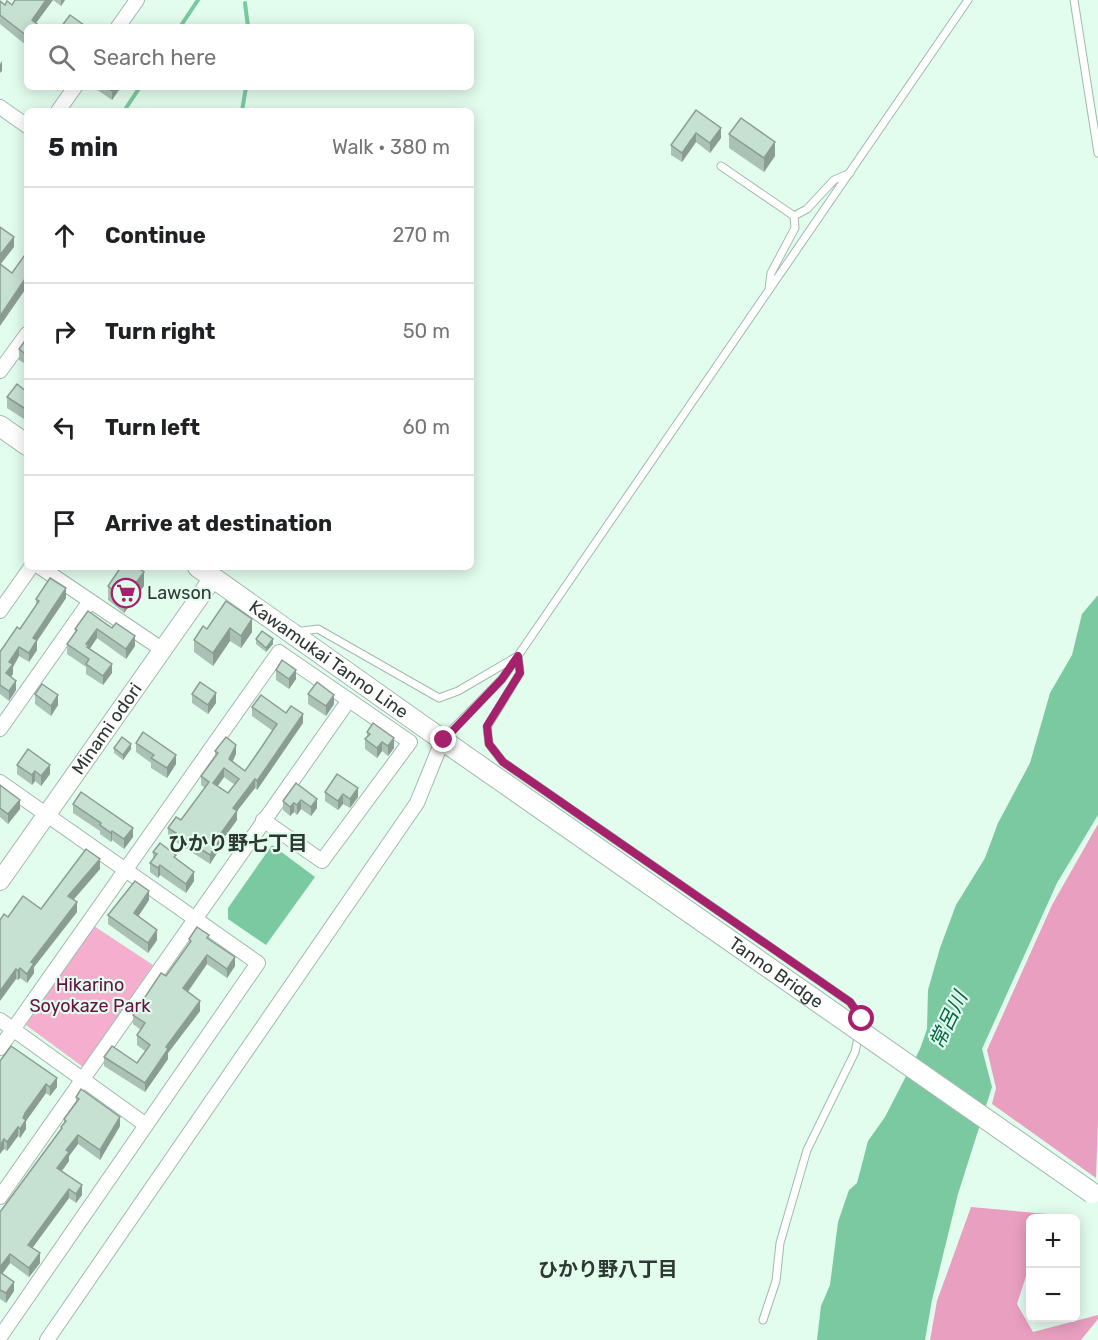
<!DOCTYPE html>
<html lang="en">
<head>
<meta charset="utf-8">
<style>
  :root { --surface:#fff; --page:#f2f2f2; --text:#202124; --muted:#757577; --line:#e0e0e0 }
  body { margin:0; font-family:Rubik,"Noto Sans JP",sans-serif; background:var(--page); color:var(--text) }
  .controls { position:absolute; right:18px; bottom:18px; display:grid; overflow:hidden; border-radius:9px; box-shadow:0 3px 15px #0003 }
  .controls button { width:54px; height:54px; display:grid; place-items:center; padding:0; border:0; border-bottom:2px solid var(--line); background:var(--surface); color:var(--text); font:30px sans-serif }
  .stop { position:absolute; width:18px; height:18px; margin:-14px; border:4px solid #a6216c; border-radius:50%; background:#fff }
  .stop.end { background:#a6216c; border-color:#fff; box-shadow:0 2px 6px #0008 }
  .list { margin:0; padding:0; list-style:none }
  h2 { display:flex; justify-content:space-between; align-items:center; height:78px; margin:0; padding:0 24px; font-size:26px }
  h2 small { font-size:20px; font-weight:400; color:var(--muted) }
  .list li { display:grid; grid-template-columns:39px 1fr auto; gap:18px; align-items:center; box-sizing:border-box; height:96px; padding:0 24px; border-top:2px solid var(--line) }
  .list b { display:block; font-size:22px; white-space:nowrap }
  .list em { font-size:20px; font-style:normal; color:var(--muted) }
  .icon { flex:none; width:33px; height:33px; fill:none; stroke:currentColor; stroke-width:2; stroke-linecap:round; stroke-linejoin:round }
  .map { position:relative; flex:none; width:1098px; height:1340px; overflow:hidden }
  .search { position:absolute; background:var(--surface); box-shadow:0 3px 15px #0003; left:24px; top:24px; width:450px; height:66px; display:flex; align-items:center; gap:15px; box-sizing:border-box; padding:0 21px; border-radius:9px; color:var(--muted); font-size:22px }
  .panel { position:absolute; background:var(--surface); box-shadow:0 3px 15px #0003; left:24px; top:108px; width:450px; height:462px; border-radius:9px }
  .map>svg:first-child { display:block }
  .green { fill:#f5aecd }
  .forest { fill:#e99fc0 }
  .water { fill:#7bc9a1 }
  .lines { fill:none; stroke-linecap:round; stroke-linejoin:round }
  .stream { stroke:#7bc9a1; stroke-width:4 }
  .service-casing { stroke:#a1baac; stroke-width:9 }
  .minor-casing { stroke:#a1baac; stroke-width:16 }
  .tertiary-casing { stroke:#a1baac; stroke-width:20 }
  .secondary-casing { stroke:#a1baac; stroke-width:22 }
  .service { stroke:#fff; stroke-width:7 }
  .minor { stroke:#fff; stroke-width:14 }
  .tertiary { stroke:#fff; stroke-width:18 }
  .secondary { stroke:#fff; stroke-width:20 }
  .secondary-bridge-casing { stroke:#a1baac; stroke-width:22; stroke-linecap:butt }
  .secondary-bridge { stroke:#fff; stroke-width:20 }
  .wall { fill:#aac1b5; fill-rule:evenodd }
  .shaded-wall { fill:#8b9d93 }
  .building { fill:#c6e0d2; stroke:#8b9d93; stroke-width:1.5; fill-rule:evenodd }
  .route { stroke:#a6216c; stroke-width:8 }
  .labels { text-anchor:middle; stroke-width:4.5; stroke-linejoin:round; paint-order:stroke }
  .poi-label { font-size:18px; fill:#2e3832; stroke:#e2fced; text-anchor:start }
  .street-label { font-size:18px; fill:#2e3832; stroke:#e2fced }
  .park-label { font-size:18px; fill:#661141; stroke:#e2fced }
  .neighbourhood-label { font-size:20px; font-weight:bold; fill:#2e3832; stroke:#e2fced }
  .water-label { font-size:20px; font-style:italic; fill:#006542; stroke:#e2fced }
</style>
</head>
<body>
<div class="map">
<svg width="1098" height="1340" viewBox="0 0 1098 1340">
  <rect width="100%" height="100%" fill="#e2fced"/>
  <path class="green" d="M94,926L153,965L83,1067L26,1025Z"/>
  <g class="forest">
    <path d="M1098,824V1120L1096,1178L992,1104L996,1088L987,1050L1052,905Z"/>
    <path d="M971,1207L1047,1214L1046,1218H1030V1264L1017,1304L1033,1332L1098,1315V1319L1081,1340H930L937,1301Z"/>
  </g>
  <g class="water">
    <path d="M1098,595V815L1057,883L982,1049L992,1087L958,1194L932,1300L925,1340H817L821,1306L830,1285L838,1222L849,1190L857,1183L868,1141L885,1117L920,1049L927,1029L928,990L940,948L956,905L985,858L998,823L1030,763L1050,693L1072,655L1082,614Z"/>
    <path d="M272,845L315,877L266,945L228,919V908Z"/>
  </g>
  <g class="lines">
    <g class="stream">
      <path d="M245,3L248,27"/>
      <path d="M180,27L198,0"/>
      <path d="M124,111L140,87"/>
      <path d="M242,111L246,87"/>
    </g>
    <g class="service-casing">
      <g id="service">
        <path d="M1074,0L1098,153"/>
        <path d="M721,166L794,216L795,228L771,273L769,289"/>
        <path d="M794,216L807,209L834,180L850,173"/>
        <path d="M295,632L318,629L439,698L458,691L518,656L520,673L487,727L489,744L503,762L850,1002L862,1019L855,1052L807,1150L780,1243L776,1281L763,1320"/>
        <path d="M443,739L502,679L968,0"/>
      </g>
    </g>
    <g class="minor-casing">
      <g id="minor">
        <path d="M118,27L137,0"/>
        <path d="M0,107L27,126"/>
        <path d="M58,111L75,87"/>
        <path d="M0,371L27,334"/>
        <path d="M40,567L163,650"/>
        <path d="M0,611L31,567"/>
        <path d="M0,729L90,601"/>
        <path d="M0,782L258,963L0,1337"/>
        <path d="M0,1020L146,1125"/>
        <path d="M0,1048L279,652L410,742L322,861L263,820"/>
        <path d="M0,1197L349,700"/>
        <path d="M47,1340L417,803L443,739"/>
      </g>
    </g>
    <g class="tertiary-casing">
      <g id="tertiary">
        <path id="s1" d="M0,881L213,578"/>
      </g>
    </g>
    <g class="secondary-casing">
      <g id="secondary">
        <path d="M0,426L27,445"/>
        <path id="s2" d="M198,567L461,753"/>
      </g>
    </g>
    <use href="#service" class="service"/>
    <use href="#minor" class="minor"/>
    <use href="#tertiary" class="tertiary"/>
    <use href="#secondary" class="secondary"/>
    <g class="secondary-bridge-casing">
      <g id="secondary-bridge">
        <path id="s3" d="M461,753L1092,1193"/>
      </g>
    </g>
    <use href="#secondary-bridge" class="secondary-bridge"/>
  </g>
  <g class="wall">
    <path d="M15,0H65L61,6L53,0L36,23L27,27V46L0,24V2L5,5H12Z"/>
    <path d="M93,87H121L112,100Z"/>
    <path d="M696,110L721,138L710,153L696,142L682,162L671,155V145Z"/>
    <path d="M729,134L775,156L764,172L729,148Z"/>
    <path d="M27,338V365L19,360V349Z"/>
    <path d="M27,392V421L7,408V397Z"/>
    <path d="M108,586H144L124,613L108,600Z"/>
    <path d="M66,598L37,641V650L29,662L19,656L13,667V674L10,676L16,690L9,701L0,694V652L20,629L36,606V599Z"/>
    <path d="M226,601L252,632L241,648L230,641L213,666L194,652V640L207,629Z"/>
    <path d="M88,611L135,646L126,659L97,638L89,649L112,673L103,685L86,674V667L67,654V644L75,633V629Z"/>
    <path d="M256,639L273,644L266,652L256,644Z"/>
    <path d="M276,670L296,679L289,689L276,680Z"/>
    <path d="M35,694L58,705L51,716L35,704Z"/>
    <path d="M192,694L216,703L208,714L192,703Z"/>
    <path d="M308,694L334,704L326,716L308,704Z"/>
    <path d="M252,707L286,713L303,723L257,790L255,788L237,811V820L221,842V847L210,864L168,837V828L181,820L205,788L201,785V776L215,757V751L236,754L232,762L245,771L261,748L273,731L252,716ZM224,777L235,785L228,793L218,786Z"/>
    <path d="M367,732L394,748L388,756L382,751L377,758L365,749V739L367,737Z"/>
    <path d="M136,743L176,764L167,778L151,768V763L136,752Z"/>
    <path d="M114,748L131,749L123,760L114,753Z"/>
    <path d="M17,765L50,774L41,786L35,781L32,785L17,774Z"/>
    <path d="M337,774L358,797L350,808L343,804L338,810L325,801V792Z"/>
    <path d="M296,783L317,808L311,816L301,809L297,815L294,812L290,816L283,810V801Z"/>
    <path d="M0,785L20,809L8,824L0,817Z"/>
    <path d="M73,804L133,837L124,849L112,840L111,842L100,834V831L73,813Z"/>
    <path d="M153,852L176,858L194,881L186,893L160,875L158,878L150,872V863L153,859Z"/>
    <path d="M100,869L73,900L77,912L34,967V973L27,983L20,978L18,980L16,979L8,917L41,909Z"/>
    <path d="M149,900L138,916L157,940L148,953L108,924V915Z"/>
    <path d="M189,939H209L235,966L227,978L207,964L188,992L200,1011L168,1053V1059L145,1092L104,1066V1057L137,1063L145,1051L137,1045V1035L141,1030L133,1024V1015L166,976L189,944Z"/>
    <path d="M0,1061L57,1087L50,1096L46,1093L26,1121V1129L20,1138L18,1136L7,1151L4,1149Z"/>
    <path d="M76,1097L120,1126L100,1160L78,1144L69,1156V1161L62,1171L82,1195L76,1203L69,1198L32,1248L40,1263L29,1277L10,1263L2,1274L14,1291L6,1303L0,1299V1212L61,1130V1127L64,1124V1119L76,1103Z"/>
  </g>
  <g class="shaded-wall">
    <path d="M46,0H53L33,27L32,20Z"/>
    <path d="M61,0H65L61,6Z"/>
    <path d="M2,61V71L0,73V64Z"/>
    <path d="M114,87H121L112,100V91Z"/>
    <path d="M721,128V138L710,153V143Z"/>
    <path d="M696,133V142L682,162V153Z"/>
    <path d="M775,142V156L764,172V158Z"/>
    <path d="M14,237V247L0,265V255Z"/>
    <path d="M27,276V287L0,326V316Z"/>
    <path d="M144,572V586L124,613V599Z"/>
    <path d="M66,588V598L37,641V650L29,662V653L33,638Z"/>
    <path d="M252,619V632L241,648V636Z"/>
    <path d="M230,628V641L213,666V653Z"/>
    <path d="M97,629V638L89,650L86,644Z"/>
    <path d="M135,636V646L126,659V649Z"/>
    <path d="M273,639V644L266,652V648Z"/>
    <path d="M19,647V656L13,667V674L6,683V673L9,662Z"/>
    <path d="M112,664V673L103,685V676Z"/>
    <path d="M296,670V679L289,689V679Z"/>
    <path d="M16,681V690L9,701V691Z"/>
    <path d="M216,693V703L208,714V705Z"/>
    <path d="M58,695V705L51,716V706Z"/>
    <path d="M334,695V704L326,716V706Z"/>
    <path d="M303,714V723L257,790V781Z"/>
    <path d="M394,738V748L388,756V746Z"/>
    <path d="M382,742V751L377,758V748Z"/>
    <path d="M131,744V749L123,760V755Z"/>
    <path d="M236,745V754L229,769V759Z"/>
    <path d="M176,755V764L167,778V768Z"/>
    <path d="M50,765V774L41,786V776Z"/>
    <path d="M224,768V777L213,792V783Z"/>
    <path d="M35,771V781L32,785V775Z"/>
    <path d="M255,779V788L237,811V820L221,842V847L210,864V855L233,808Z"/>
    <path d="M358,788V797L350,808V799Z"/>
    <path d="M343,794V804L338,810V801Z"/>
    <path d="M317,799V808L311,816V807Z"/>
    <path d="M20,800V809L8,824V814Z"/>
    <path d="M301,800V809L297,815V805Z"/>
    <path d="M294,803V812L290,816V807Z"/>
    <path d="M133,828V837L124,849V839Z"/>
    <path d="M112,831V840L111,842V833Z"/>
    <path d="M100,859V869L68,906V896Z"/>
    <path d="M160,865V875L158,878V868Z"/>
    <path d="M194,872V881L186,893V884Z"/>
    <path d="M149,891V900L134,923V913Z"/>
    <path d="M77,902V912L34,967V973L27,983V974L31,962Z"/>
    <path d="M157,930V940L148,953V943Z"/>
    <path d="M207,955V964L183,998V988Z"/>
    <path d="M235,957V966L227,978V969Z"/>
    <path d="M20,968V978L18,980V971Z"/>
    <path d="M16,969V979L0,1001V991Z"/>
    <path d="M200,1001V1011L168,1053V1059L145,1092V1083L166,1047Z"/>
    <path d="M57,1078V1087L50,1096V1087Z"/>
    <path d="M46,1084V1093L26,1121V1129L20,1138V1129L25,1113Z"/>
    <path d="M120,1117V1126L100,1160V1150Z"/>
    <path d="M18,1127V1136L7,1151V1142Z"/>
    <path d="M78,1135V1144L69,1156V1161L57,1177V1168L66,1150Z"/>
    <path d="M4,1139V1149L0,1154V1145Z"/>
    <path d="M82,1185V1195L76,1203V1194Z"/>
    <path d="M69,1189V1198L28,1254V1245Z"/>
    <path d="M40,1253V1263L29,1277V1268Z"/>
    <path d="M10,1254V1263L0,1277V1267Z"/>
    <path d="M14,1282V1291L6,1303V1293Z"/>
  </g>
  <g class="building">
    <path d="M15,0H46L32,20L41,27H27V36L0,15V1L5,5L7,1L12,5Z"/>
    <path d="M70,15L84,25L82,27H61Z"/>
    <path d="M106,87H114L112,91Z"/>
    <path d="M696,110L721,128L710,143L696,133L682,153L671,145Z"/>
    <path d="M741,118L775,142L764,158L729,134Z"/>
    <path d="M0,227L14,237L0,255Z"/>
    <path d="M27,252V276L0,316V264L12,273Z"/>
    <path d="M27,338V355L19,349Z"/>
    <path d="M17,384L27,392V410L7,397Z"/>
    <path d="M121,567H137L144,572L124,599L108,586Z"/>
    <path d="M50,578L66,588L33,638L37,640L29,653L19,647L9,662L13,664L6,673L16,681L9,691L0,685V652L17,627L20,629L39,601L36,599Z"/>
    <path d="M226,601L252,619L241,636L230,628L213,653L194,640L203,626L207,629Z"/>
    <path d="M88,611L112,628L116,623L135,636L126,649L97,629L86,644L89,646L87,647L112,664L103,676L86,664L89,659L67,644L77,630L75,629Z"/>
    <path d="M262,631L273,639L266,648L256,639Z"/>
    <path d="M282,660L296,670L289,679L276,670Z"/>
    <path d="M200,682L216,693L208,705L192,694Z"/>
    <path d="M317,682L334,695L326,706L308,694Z"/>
    <path d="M42,684L58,695L51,706L35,694Z"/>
    <path d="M261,695L286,713L291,706L303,714L257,781L255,779L233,808L237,811L219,836L221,838L210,855L168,828L176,817L181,820L209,782L201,776L218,753L215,751L226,737L236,745L229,759L245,771L261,748L277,724L252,707ZM224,768L239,779L228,793L213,783Z"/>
    <path d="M373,723L394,738L388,746L382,742L377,748L365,739L370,734L367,732Z"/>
    <path d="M143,732L176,755L167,768L151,758L154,755L136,743Z"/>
    <path d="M122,737L131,744L123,755L114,748Z"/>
    <path d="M28,749L50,765L41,776L35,771L32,775L17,765Z"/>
    <path d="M337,774L358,788L350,799L343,794L338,801L325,792Z"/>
    <path d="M296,783L317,799L311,807L301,800L297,805L294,803L290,807L283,801Z"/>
    <path d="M0,785L20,800L8,814L0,808Z"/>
    <path d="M81,792L133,828L124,839L112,831L111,833L100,825L101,823L73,804Z"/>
    <path d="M160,843L176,855L174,857L194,872L186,884L160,865L158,868L150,863L157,854L153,852Z"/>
    <path d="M86,849L100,859L68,896L77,902L31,962L34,963L27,974L20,968L18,971L16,969L0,991V920L4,914L8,917L23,896L41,909Z"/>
    <path d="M135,881L149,891L134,913L157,930L148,943L108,915Z"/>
    <path d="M197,927L209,935L207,938L235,957L227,969L207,955L183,988L200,1001L166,1047L168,1049L145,1083L104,1057L112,1046L137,1063L150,1045L137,1035L145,1023L133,1015L161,973L166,976L191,941L189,939Z"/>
    <path d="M11,1046L57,1078L50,1087L46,1084L25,1113L23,1118L26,1120L20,1129L18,1127L7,1142L4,1139L0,1145V1061Z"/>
    <path d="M81,1089L120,1117L100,1150L78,1135L66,1150L69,1152L57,1168L82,1185L76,1194L69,1189L28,1245L40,1253L29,1268L10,1254L0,1267V1212L62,1128L61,1127L66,1121L64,1119L79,1099L76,1097Z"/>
    <path d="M0,1272L14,1282L6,1293L0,1290Z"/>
  </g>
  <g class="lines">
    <path class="route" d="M444,740L502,679L518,656L520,673L487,726L489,744L503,762L850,1002L862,1019"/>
  </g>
  <defs>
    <g id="supermarket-ring" transform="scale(1.5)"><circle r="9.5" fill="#e2fced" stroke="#a6216c" stroke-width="1.5"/><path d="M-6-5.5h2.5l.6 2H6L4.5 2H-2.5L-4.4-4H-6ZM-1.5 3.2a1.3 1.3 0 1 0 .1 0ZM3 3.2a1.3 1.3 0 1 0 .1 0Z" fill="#a6216c"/></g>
  </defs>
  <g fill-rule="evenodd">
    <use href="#supermarket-ring" x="126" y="593"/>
  </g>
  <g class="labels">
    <g class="poi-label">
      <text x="147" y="599">Lawson</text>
    </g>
    <g class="street-label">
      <text dy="6" stroke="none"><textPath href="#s2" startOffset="160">Kawamukai Tanno Line</textPath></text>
      <text dy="6" stroke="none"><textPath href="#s1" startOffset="186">Minami odori</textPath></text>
      <text dy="6" stroke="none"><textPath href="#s3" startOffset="384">Tanno Bridge</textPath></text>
    </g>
    <g class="park-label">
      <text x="90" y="991">Hikarino<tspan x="90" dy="21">Soyokaze Park</tspan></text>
    </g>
    <g class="neighbourhood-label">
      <text x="238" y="850">ひかり野七丁目</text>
      <text x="608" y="1276">ひかり野八丁目</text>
    </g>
    <g class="water-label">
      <text transform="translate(948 1020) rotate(-64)" y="7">常呂川</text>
    </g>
  </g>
</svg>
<div class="controls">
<button>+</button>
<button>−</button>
</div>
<div class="stop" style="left:862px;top:1019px"></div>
<div class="stop end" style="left:444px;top:740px"></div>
<div class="search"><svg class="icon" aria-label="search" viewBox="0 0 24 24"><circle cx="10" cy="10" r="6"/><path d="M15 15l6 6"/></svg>Search here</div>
<section class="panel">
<h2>5 min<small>Walk · 380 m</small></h2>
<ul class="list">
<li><svg class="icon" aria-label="ahead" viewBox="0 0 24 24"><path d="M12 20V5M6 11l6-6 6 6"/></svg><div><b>Continue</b></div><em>270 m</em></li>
<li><svg class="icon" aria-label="right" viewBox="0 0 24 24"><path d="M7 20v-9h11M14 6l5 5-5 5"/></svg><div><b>Turn right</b></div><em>50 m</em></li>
<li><svg class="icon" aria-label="left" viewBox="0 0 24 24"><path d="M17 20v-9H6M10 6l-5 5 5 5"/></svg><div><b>Turn left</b></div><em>60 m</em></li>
<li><svg class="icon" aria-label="arrive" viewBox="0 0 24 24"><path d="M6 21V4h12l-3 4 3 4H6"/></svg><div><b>Arrive at destination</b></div></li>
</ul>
</section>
</div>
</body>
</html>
